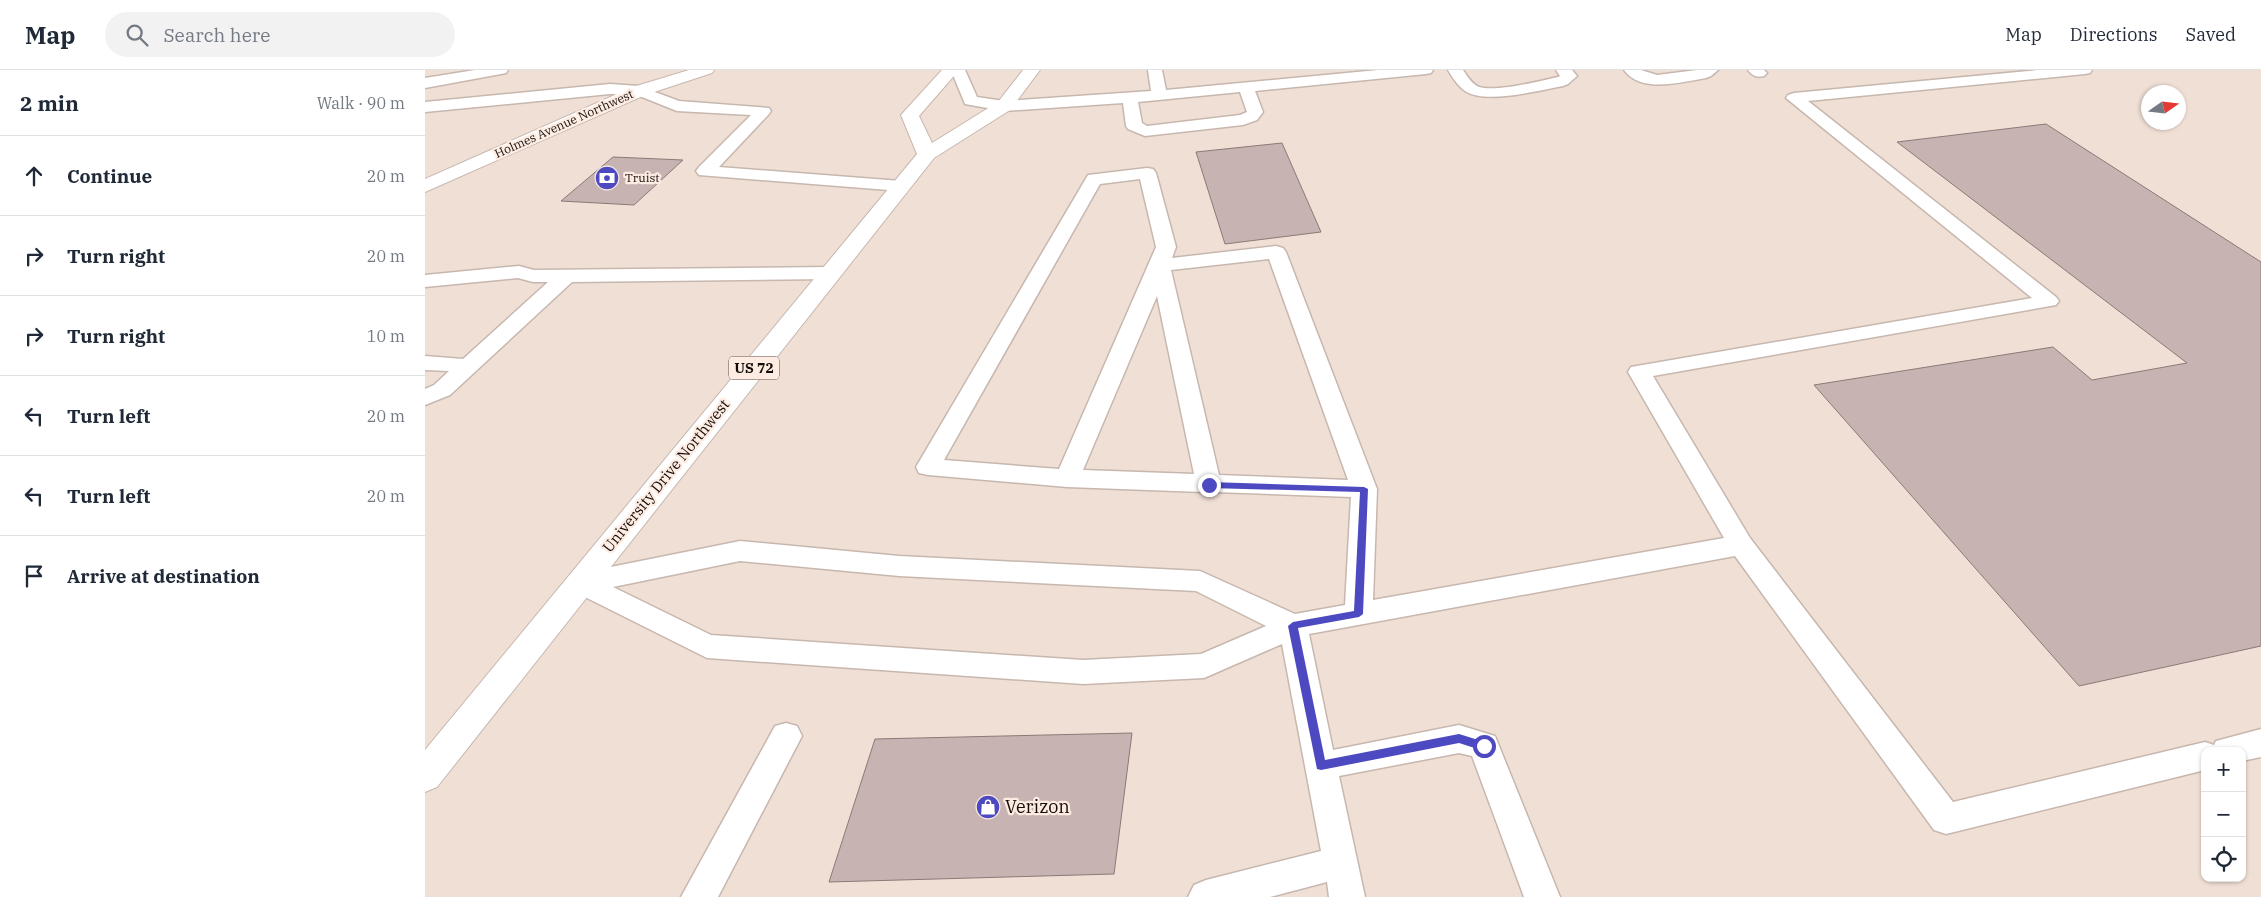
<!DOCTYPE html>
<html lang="en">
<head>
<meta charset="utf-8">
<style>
  :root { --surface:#fff; --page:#f2f2f3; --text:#1f2937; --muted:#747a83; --line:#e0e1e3 }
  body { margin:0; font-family:"IBM Plex Serif",serif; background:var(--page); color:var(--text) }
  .controls { position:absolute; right:15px; bottom:15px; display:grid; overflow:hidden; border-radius:10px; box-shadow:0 1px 4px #0004 }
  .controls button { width:45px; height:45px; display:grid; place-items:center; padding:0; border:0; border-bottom:1px solid var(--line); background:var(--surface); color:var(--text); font:25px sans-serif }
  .compass { position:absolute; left:1716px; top:15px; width:45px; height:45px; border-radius:50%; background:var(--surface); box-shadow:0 1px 4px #0004; rotate:76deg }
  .stop { position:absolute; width:15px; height:15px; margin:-11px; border:4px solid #4d4ac1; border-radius:50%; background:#fff }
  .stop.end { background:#4d4ac1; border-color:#fff; box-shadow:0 1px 5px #0008 }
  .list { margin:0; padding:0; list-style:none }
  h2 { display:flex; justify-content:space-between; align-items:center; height:65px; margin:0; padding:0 20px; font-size:21px }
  h2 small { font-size:16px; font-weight:400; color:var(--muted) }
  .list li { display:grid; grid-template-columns:32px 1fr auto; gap:15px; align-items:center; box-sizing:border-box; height:80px; padding:0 20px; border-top:1px solid var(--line) }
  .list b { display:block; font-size:19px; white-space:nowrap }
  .list em { font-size:16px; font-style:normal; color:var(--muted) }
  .icon { flex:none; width:28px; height:28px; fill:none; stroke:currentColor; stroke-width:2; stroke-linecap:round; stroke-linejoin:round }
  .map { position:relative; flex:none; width:1836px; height:827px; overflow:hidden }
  header { display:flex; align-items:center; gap:30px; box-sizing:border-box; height:70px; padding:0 25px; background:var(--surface); border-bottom:1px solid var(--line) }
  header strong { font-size:24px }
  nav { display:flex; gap:28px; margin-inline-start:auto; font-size:18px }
  .search { width:350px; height:45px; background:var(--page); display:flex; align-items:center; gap:12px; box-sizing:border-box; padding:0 18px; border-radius:28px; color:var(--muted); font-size:19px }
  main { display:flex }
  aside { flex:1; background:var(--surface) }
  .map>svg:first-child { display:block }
  .building { fill:#c7b3b1; stroke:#8c7977 }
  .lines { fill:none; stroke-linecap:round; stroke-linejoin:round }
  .lane-casing { stroke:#c7b7ae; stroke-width:3 }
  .street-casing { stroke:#c7b7ae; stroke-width:2 }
  .highway-casing { stroke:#c7b7ae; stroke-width:2 }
  .lane { fill:#fff; fill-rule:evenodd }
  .street { fill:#fff; fill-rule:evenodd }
  .highway { fill:#fff; fill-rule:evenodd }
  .route { fill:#4d4ac1 }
  .labels { text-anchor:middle; stroke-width:4.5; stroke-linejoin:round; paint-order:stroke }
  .far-street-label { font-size:12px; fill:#130d0a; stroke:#feece3 }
  .far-poi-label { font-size:12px; fill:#130d0a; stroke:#feece3; text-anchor:start }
  .shield { fill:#feece3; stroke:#5a504b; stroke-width:1 }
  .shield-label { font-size:14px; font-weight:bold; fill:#130d0a }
  .street-label { font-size:15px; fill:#130d0a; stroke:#feece3 }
  .near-poi-label { font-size:18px; fill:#130d0a; stroke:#feece3; text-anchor:start }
</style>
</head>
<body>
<header>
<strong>Map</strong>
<div class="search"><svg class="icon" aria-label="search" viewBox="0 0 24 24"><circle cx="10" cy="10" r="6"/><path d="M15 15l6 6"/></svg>Search here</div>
<nav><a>Map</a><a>Directions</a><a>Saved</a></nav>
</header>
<main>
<aside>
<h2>2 min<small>Walk · 90 m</small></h2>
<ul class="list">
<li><svg class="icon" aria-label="ahead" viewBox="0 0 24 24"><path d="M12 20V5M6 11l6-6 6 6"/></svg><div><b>Continue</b></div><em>20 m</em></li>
<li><svg class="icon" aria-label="right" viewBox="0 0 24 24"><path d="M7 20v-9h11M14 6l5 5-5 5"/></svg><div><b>Turn right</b></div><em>20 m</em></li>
<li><svg class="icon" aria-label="right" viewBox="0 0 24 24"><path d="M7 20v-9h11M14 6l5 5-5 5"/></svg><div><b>Turn right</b></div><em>10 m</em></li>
<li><svg class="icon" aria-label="left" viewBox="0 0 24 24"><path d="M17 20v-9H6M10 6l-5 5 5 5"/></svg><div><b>Turn left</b></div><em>20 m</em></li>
<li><svg class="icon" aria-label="left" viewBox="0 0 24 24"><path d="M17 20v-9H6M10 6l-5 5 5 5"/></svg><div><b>Turn left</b></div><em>20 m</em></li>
<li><svg class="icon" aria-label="arrive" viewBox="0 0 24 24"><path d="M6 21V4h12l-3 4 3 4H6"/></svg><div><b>Arrive at destination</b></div></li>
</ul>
</aside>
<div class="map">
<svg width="1836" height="827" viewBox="0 0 1836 827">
  <rect width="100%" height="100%" fill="#f0dfd5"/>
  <g class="building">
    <path d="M1621,54L1836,192V576L1654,616L1389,315L1628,277L1667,310L1762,293L1472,72Z"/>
    <path d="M857,73L896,162L800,174L771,82Z"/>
    <path d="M188,87L258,90L209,135L136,131Z"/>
    <path d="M707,663L689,804L404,812L450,669Z"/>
  </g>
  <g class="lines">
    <g class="lane-casing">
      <g id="lane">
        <path d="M50,0H83L81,3L76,4L0,18V8Z"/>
        <path d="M526,0H540L552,27L579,31L726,21L723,0H737L741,20L953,0H1008L1006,3L1001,4L830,21L838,42L832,50L818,55L720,66L703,59L701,56L698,33L579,41L540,34ZM815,22L822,42L815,45L722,56L717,53L713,32Z"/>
        <path d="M1023,0H1038C1042,6 1047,14 1054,17C1072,22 1115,11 1133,7L1135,6L1131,0H1147L1152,6L1143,14L1138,16C1115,20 1061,35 1040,21C1033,16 1027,7 1023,0Z"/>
        <path d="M1199,0H1216L1232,5L1272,0H1293L1286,6L1281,8C1257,12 1216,24 1199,0Z"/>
        <path d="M1323,0H1339L1342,3L1339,6C1332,8 1327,6 1323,0Z"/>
        <path d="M1613,0H1667L1665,3L1660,4L1383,31L1631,227L1634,231L1631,235L1228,306L1325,468L1528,732L1780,672L1789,675L1791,671L1836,659V687L1817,691V681H1780V700L1521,764L1509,760L1310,486L884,564L908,680L1034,655L1070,666L1135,827H1099L1047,686L1034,683L914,706L940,827H904L902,812L845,827H763L769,815L781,810L896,781L857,574L779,608L658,614L282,588L146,520L142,513L146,506L156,503L315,471L474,486L775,501L870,544L920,535L926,427L789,422L784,424L777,422L642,417L503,405L494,403L491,397L663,105L722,98L728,99L731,103L751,177L747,188L851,176L858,178L861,182L952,419L948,530L1299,468L1203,302L1206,297L1607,228L1361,28L1363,25L1369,23ZM715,109L731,177L634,399L519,390L675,114ZM844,189L923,410L794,405L746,200ZM732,226L769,404L658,400ZM315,491L474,506L771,521L841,556L776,584L658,590L286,565L188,517Z"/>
        <path d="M185,14L214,16L254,31L344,38L346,41L344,44L294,97L476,111L482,112L485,116L482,120L476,121L274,105L271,101L274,97L326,45L252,41L212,25L185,24L0,42V32Z"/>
        <path d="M94,196L109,200L406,197L413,199L416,203L413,207L406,209L147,212L25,325L0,335V319L9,315L24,301L0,300V286L38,289L123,212H108L93,208L0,217V205Z"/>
        <path d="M361,653L372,656L377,666L293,827H256L350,656Z"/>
      </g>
    </g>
    <g class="street-casing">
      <path id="street" d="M264,0H289L287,3L220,25L0,122V109L208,17Z"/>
    </g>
    <g class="highway-casing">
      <path id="highway" d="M517,0H534L494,46L507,73L573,32L598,0H615L585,40L509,88L12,717L0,722V680L492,84L476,45Z"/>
    </g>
    <use href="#lane" class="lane"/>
    <use href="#street" class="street"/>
    <use href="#highway" class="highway"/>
  </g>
  <path class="route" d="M784,412L939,417L943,419L938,544L934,547L873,558L900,690L1034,664L1063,673V680L1059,681L1034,673L896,700L892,699L863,556L868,552L929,541L935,422L784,418L780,415Z"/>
  <defs>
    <g id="bank-disc" transform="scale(1.25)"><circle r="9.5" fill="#4d4ac1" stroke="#feece3"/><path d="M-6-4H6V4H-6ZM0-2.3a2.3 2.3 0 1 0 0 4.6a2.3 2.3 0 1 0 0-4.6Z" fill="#fff"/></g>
    <g id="shop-disc" transform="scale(1.25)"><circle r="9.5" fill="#4d4ac1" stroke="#feece3"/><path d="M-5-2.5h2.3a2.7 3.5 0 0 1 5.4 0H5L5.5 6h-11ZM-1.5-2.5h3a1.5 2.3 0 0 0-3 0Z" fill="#fff"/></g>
  </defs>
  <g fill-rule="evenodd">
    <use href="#bank-disc" x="182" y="108"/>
    <use href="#shop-disc" x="563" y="737"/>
  </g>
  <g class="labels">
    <g class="far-street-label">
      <text transform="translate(139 54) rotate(-24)" y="4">Holmes Avenue Northwest</text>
    </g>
    <g class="far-poi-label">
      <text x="200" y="112">Truist</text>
    </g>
    <rect class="shield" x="304" y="286.5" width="50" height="23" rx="4"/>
    <g class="shield-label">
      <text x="329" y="303">US 72</text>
    </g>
    <g class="street-label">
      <text transform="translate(241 406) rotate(-51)" y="5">University Drive Northwest</text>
    </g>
    <g class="near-poi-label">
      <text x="580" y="743">Verizon</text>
    </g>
  </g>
</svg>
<div class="controls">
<button>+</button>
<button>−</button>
<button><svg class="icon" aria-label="locate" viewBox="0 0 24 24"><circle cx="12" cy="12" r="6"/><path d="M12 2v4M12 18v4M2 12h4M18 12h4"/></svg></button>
</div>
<svg class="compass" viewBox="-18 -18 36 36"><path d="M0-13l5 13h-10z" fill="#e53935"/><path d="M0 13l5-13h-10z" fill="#747a83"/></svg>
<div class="stop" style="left:1059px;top:676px"></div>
<div class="stop end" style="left:784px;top:415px"></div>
</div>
</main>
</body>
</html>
